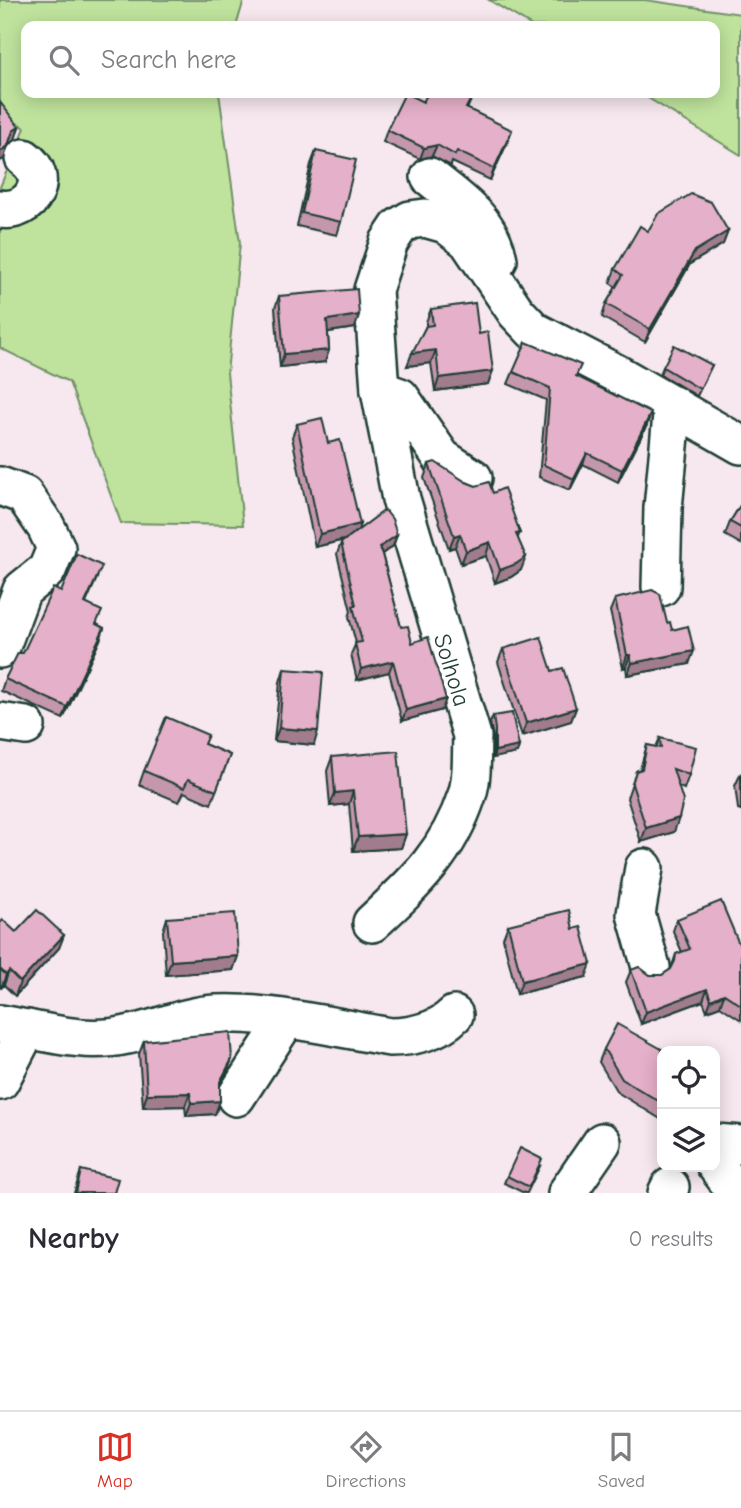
<!DOCTYPE html>
<html lang="en">
<head>
<meta charset="utf-8">
<style>
  :root { --surface:#fff; --page:#f2f2f3; --text:#2b2b33; --muted:#7c7c81; --line:#e1e1e2; --accent:#d93025 }
  body { margin:0; font-family:"Comic Neue",sans-serif; background:var(--page); color:var(--text) }
  .controls { position:absolute; right:21px; bottom:21px; display:grid; overflow:hidden; border-radius:14px; box-shadow:0 4px 18px #0003 }
  .controls button { width:63px; height:63px; display:grid; place-items:center; padding:0; border:0; border-bottom:2px solid var(--line); background:var(--surface); color:var(--text); font:35px sans-serif }
  .list { margin:0; padding:0; list-style:none }
  h2 { display:flex; justify-content:space-between; align-items:center; height:91px; margin:0; padding:0 28px; font-size:30px }
  h2 small { font-size:23px; font-weight:400; color:var(--muted) }
  .icon { flex:none; width:38px; height:38px; fill:none; stroke:currentColor; stroke-width:2; stroke-linecap:round; stroke-linejoin:round }
  .map { position:relative; flex:none; width:741px; height:1193px; overflow:hidden }
  .search { position:absolute; background:var(--surface); box-shadow:0 4px 18px #0003; left:21px; right:21px; top:21px; height:77px; display:flex; align-items:center; gap:18px; box-sizing:border-box; padding:0 24px; border-radius:14px; color:var(--muted); font-size:26px }
  .sheet { height:217px; background:var(--surface) }
  nav { display:flex; justify-content:space-around; align-items:center; box-sizing:border-box; height:98px; border-top:2px solid var(--line); background:var(--surface); font-size:19px; color:var(--muted) }
  nav a { display:grid; justify-items:center; gap:4px }
  nav .on { color:var(--accent) }
  .map>svg:first-child { display:block }
  .green { fill:#bfe39d; stroke:#6f9068; stroke-width:2 }
  .lines { fill:none; stroke-linecap:round; stroke-linejoin:round }
  .minor-casing { stroke:#1f3d34; stroke-width:42 }
  .minor { stroke:#fff; stroke-width:37 }
  .wall { fill:#c597ad; stroke:#1f3d34; stroke-width:2 }
  .shaded-wall { fill:#a07b8d; stroke:#1f3d34; stroke-width:2 }
  .building { fill:#e5b0c9; stroke:#1f3d34; stroke-width:2 }
  .labels { text-anchor:middle; stroke-width:7; stroke-linejoin:round; paint-order:stroke }
  .street-label { font-size:24px; fill:#1f3d34; stroke:#fff }
</style>
</head>
<body>
<div class="map">
<svg width="741" height="1193" viewBox="0 0 741 1193">
  <rect width="100%" height="100%" fill="#f7e7ef"/>
  <filter id="ink" filterUnits="userSpaceOnUse"><feTurbulence type="fractalNoise" baseFrequency=".0143" numOctaves="2"/><feDisplacementMap in="SourceGraphic" scale="14" xChannelSelector="R" yChannelSelector="G"/><feConvolveMatrix kernelMatrix="1 2 1 2 8 2 1 2 1" color-interpolation-filters="sRGB"/></filter>
  <g filter="url(#ink)">
    <g class="green">
      <path d="M0,0H244L236,26H26V93H219L240,243L227,373L243,525L121,523L69,382L0,348V187L25,128L0,112Z"/>
      <path d="M489,0H645L741,14V155L640,93H715V26H532Z"/>
    </g>
    <g class="lines">
      <g class="minor-casing">
        <g id="minor">
          <path d="M430,177C460,201 490,219 498,260"/>
          <path d="M0,209C32,214 52,177 24,158"/>
          <path d="M380,390L400,397L442,458L473,478"/>
          <path d="M0,486L24,495L46,527L56,548L47,570L22,590L0,649"/>
          <path d="M661,587L663,508L673,405"/>
          <path d="M0,722L26,726"/>
          <path d="M644,868L636,914L651,967"/>
          <path d="M372,923C415,883 448,853 467,795C473,777 471,754 472,736L401,499L380,390L373,290L389,242L399,227L410,220L425,218L446,224L468,241L516,312L534,331L619,375L741,445"/>
          <path d="M0,1024C43,1031 83,1045 127,1035C154,1030 189,1015 215,1014C269,1011 337,1028 390,1037C412,1037 438,1031 454,1015"/>
          <path d="M0,1081L27,1029"/>
          <path d="M236,1097L286,1020"/>
          <path d="M715,1143L741,1145"/>
          <path d="M715,1164L737,1193"/>
          <path d="M567,1193L602,1142"/>
          <path d="M667,1193L670,1187"/>
        </g>
      </g>
      <use href="#minor" class="minor"/>
    </g>
    <g class="wall">
      <path d="M471,100L467,109L508,141L490,180L452,162L451,166L432,156L420,159L383,142L387,130L423,102Z"/>
      <path d="M316,151L341,222L337,235L297,226L311,164Z"/>
      <path d="M648,231H728L723,244L690,264L645,342L602,317L606,304L616,287L610,283L615,269Z"/>
      <path d="M279,296L355,328L328,332L329,350L325,362L280,367L275,308Z"/>
      <path d="M431,309L479,334L488,384L435,391L431,363L407,366L426,326V322Z"/>
      <path d="M712,365L697,396L660,374L663,367Z"/>
      <path d="M513,372L577,376L647,425L618,482L583,464L570,490L539,477L546,400L508,384Z"/>
      <path d="M297,424L328,443L358,530L397,535L393,546L382,554L401,627L412,643L442,710L402,721L389,672L357,680L351,654L356,643L349,617L351,611L337,554L341,543L345,540L315,547L292,437Z"/>
      <path d="M429,464L466,482L493,493L520,533L518,537L521,570L511,577L495,583L486,556L461,564L455,547L449,549L424,478Z"/>
      <path d="M741,504V544L725,535L730,522Z"/>
      <path d="M97,578L86,603L97,624L104,628L100,640L63,719L1,691L5,679L23,653L61,592Z"/>
      <path d="M615,599L667,623L689,664L627,675L626,667L623,668L610,611Z"/>
      <path d="M503,649L552,671L576,708L571,721L522,736L498,662Z"/>
      <path d="M284,669L314,745L274,741L280,682Z"/>
      <path d="M493,716L519,746L517,753L493,758V736L490,723Z"/>
      <path d="M660,738L689,775L684,789L678,786L674,832L641,842L627,798L636,771L640,769L647,745L656,747Z"/>
      <path d="M204,744L230,755L211,804L184,792L179,802L139,785L144,771Z"/>
      <path d="M332,757L406,834L401,848L353,851L349,804L330,806L327,771Z"/>
      <path d="M741,773V810L738,809L735,786Z"/>
      <path d="M167,918L238,956L233,970L166,975L163,931Z"/>
      <path d="M677,919L739,944L741,943V1020L720,1006L707,1011L703,1001L641,1024L626,982L631,970L650,975H662L671,969L676,954L682,952L673,931Z"/>
      <path d="M0,923L16,932L64,935L59,948L15,996L4,985L1,988L0,987Z"/>
      <path d="M508,925L586,977L517,994L503,938Z"/>
      <path d="M144,1041L232,1059L227,1072L220,1086V1101L215,1114L186,1116L185,1106L143,1107L139,1054Z"/>
      <path d="M604,1049L662,1051V1120L617,1092L599,1062Z"/>
      <path d="M540,1166L527,1193H524L504,1183L507,1176Z"/>
      <path d="M81,1170L114,1193H74Z"/>
    </g>
    <g class="shaded-wall">
      <path d="M19,127L15,140L8,144L13,131Z"/>
      <path d="M512,130L508,141L490,180L494,169Z"/>
      <path d="M8,145L4,159L0,161V152Z"/>
      <path d="M437,145L432,156L420,159L424,148Z"/>
      <path d="M728,231L723,244L690,264L645,342L650,329L695,251Z"/>
      <path d="M359,315L355,328L322,333L327,320Z"/>
      <path d="M329,350L325,362L280,367L284,354Z"/>
      <path d="M436,350L431,363L407,366L412,353Z"/>
      <path d="M493,371L488,384L435,391L439,378Z"/>
      <path d="M651,413L647,425L618,482L622,470Z"/>
      <path d="M587,453L583,464L570,490L574,479Z"/>
      <path d="M360,524L356,537L315,547L320,534Z"/>
      <path d="M460,534L455,547L449,549L454,536Z"/>
      <path d="M397,535L393,546L376,558L380,547Z"/>
      <path d="M490,542L486,556L461,564L466,551Z"/>
      <path d="M526,557L521,570L511,577L495,583L500,570Z"/>
      <path d="M104,628L100,640L63,719L67,707Z"/>
      <path d="M694,651L689,664L627,675L632,663Z"/>
      <path d="M627,655H630L626,667L623,668Z"/>
      <path d="M393,661L389,672L357,680L361,669Z"/>
      <path d="M446,699L442,710L402,721L406,710Z"/>
      <path d="M576,708L571,721L522,736L526,723Z"/>
      <path d="M279,728L318,731L314,745L274,741Z"/>
      <path d="M519,746L517,753L493,758L495,751Z"/>
      <path d="M353,791L349,804L330,806L335,793Z"/>
      <path d="M679,818L674,832L641,842L646,828Z"/>
      <path d="M406,834L401,848L353,851L358,837Z"/>
      <path d="M64,935L59,948L15,996L20,982Z"/>
      <path d="M238,956L233,970L166,975L171,961Z"/>
      <path d="M591,964L586,977L517,994L522,981Z"/>
      <path d="M9,971L4,985L1,988L6,975Z"/>
      <path d="M707,989L703,1001L641,1024L646,1012Z"/>
      <path d="M724,994L720,1006L707,1011L711,1000Z"/>
      <path d="M232,1059L227,1072L215,1095L220,1082Z"/>
      <path d="M190,1093L185,1106L143,1107L147,1094Z"/>
      <path d="M220,1101L215,1114L186,1116L191,1103Z"/>
    </g>
    <g class="building">
      <path d="M405,93L423,102L428,93H474L466,108L512,130L494,169L457,151L455,155L437,145L424,148L387,130Z"/>
      <path d="M0,102L19,127L13,131L8,145L0,152Z"/>
      <path d="M316,151L356,160L341,222L302,213Z"/>
      <path d="M691,194L711,202L728,231L695,251L650,329L606,304L623,275L615,269L640,226L648,231L658,214Z"/>
      <path d="M357,289L359,315L327,320L329,350L284,354L279,296Z"/>
      <path d="M475,303L479,334L488,332L493,371L439,378L436,350L412,353L426,326L433,325L431,309Z"/>
      <path d="M526,342L581,365L576,376L651,413L622,470L587,453L574,479L544,465L550,388L513,372Z"/>
      <path d="M674,345L712,365L700,389L663,367Z"/>
      <path d="M322,418L328,443L340,440L360,524L320,534L297,424Z"/>
      <path d="M435,462L466,482L476,486L489,482L493,493L504,488L520,533L516,534L526,557L516,564L500,570L490,542L466,551L460,534L454,536L429,464Z"/>
      <path d="M741,504V528L730,522Z"/>
      <path d="M385,510L392,519L397,535L380,547L401,627L408,626L412,643L428,637L446,699L406,710L393,661L361,669L355,643L362,642L353,606L356,605L341,543Z"/>
      <path d="M77,554L102,566L85,603L102,611L96,624L104,628L67,707L5,679L18,653H23L53,588L61,592Z"/>
      <path d="M652,590L660,594L667,623L670,622L672,630L688,626L694,651L632,663L630,655H627L615,599Z"/>
      <path d="M541,637L552,671L563,668L576,708L526,723L503,649Z"/>
      <path d="M284,669L323,672L318,731L279,728Z"/>
      <path d="M512,713L519,746L495,751V729L493,716Z"/>
      <path d="M166,717L208,735L204,744L230,755L216,791L188,779L184,788L144,771Z"/>
      <path d="M660,738L696,747L689,775L673,769L683,801L679,818L646,828L632,784L636,771L642,769L647,745L661,748Z"/>
      <path d="M398,751L406,834L358,837L353,791L335,793L332,757Z"/>
      <path d="M721,901L739,944L741,943V1005L724,994L711,1000L707,989L646,1012L631,970L639,967L650,975H662L671,969L675,961L676,954L690,949L677,919Z"/>
      <path d="M37,910L64,935L20,982L9,971L6,975L0,969V923L3,920L16,932Z"/>
      <path d="M569,910L573,929L581,927L591,964L522,981L508,925Z"/>
      <path d="M235,913L238,956L171,961L167,918Z"/>
      <path d="M617,1024L665,1051H662V1103L622,1079L604,1049Z"/>
      <path d="M230,1032L232,1059L220,1082V1101L191,1103L190,1093L147,1094L144,1041Z"/>
      <path d="M520,1148L542,1159L529,1187L507,1176Z"/>
      <path d="M81,1170L118,1179L114,1193H76Z"/>
    </g>
  </g>
  <g class="labels">
    <g class="street-label">
      <text transform="translate(452 670) rotate(73)" y="8">Solhola</text>
    </g>
  </g>
</svg>
<div class="controls">
<button><svg class="icon" aria-label="locate" viewBox="0 0 24 24"><circle cx="12" cy="12" r="6"/><path d="M12 2v4M12 18v4M2 12h4M18 12h4"/></svg></button>
<button><svg class="icon" aria-label="layers" viewBox="0 0 24 24"><path d="M12 4l9 5-9 5-9-5zM3 14l9 5 9-5"/></svg></button>
</div>
<div class="search"><svg class="icon" aria-label="search" viewBox="0 0 24 24"><circle cx="10" cy="10" r="6"/><path d="M15 15l6 6"/></svg>Search here</div>
</div>
<section class="sheet">
<h2>Nearby<small>0 results</small></h2>
<ul class="list">
</ul>
</section>
<nav>
<a class="on"><svg class="icon" aria-label="map" viewBox="0 0 24 24"><path d="M3 6l6-2 6 2 6-2v14l-6 2-6-2-6 2zM9 4v14M15 6v14"/></svg>Map</a>
<a><svg class="icon" aria-label="directions" viewBox="0 0 24 24"><path d="M12 3l9 9-9 9-9-9zM9 14v-3h6M13 9l2 2-2 2"/></svg>Directions</a>
<a><svg class="icon" aria-label="saved" viewBox="0 0 24 24"><path d="M7 4h10v16l-5-4-5 4z"/></svg>Saved</a>
</nav>
</body>
</html>
